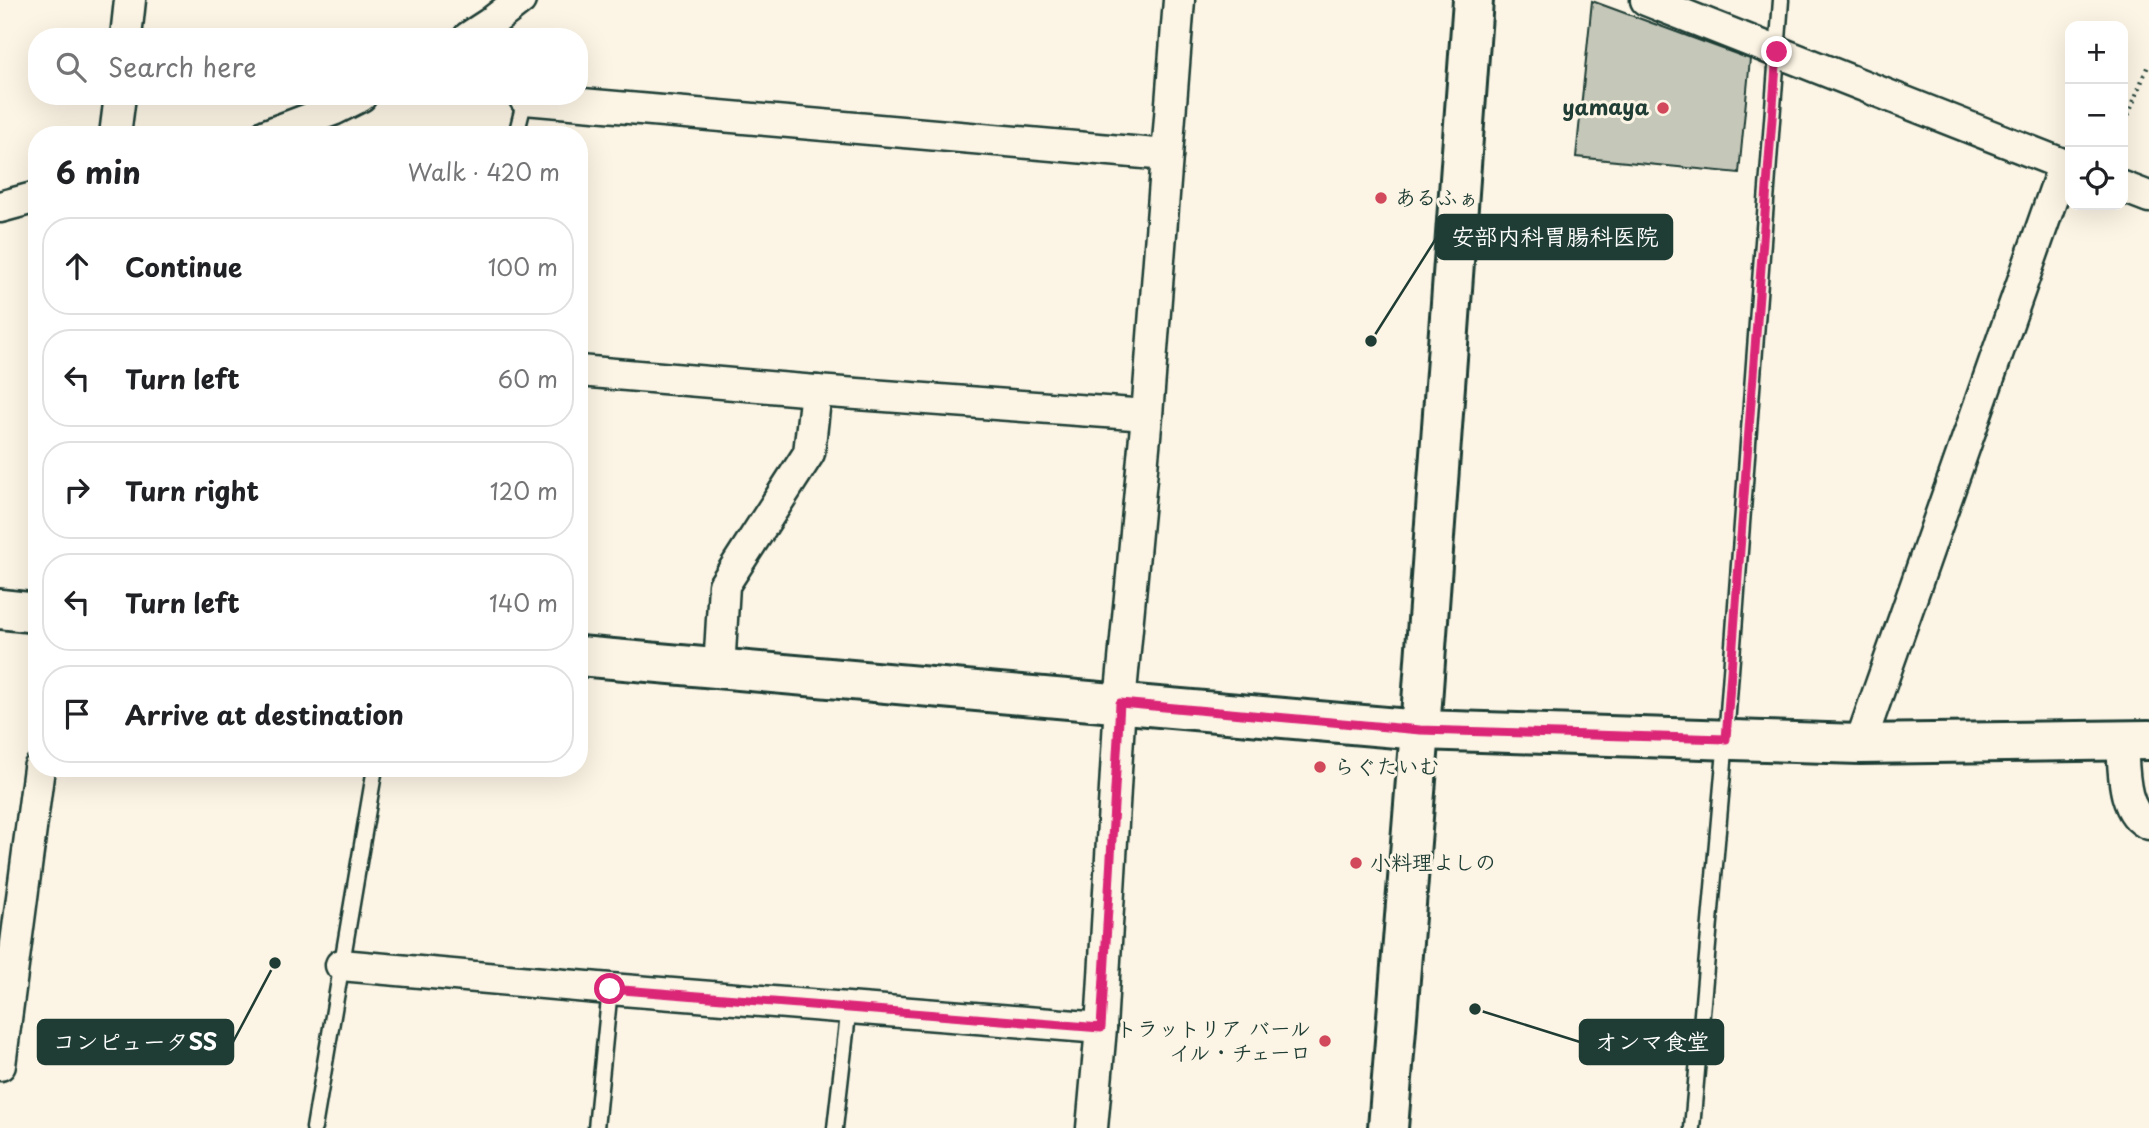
<!DOCTYPE html>
<html lang="en">
<head>
<meta charset="utf-8">
<style>
  :root { --surface:#fff; --page:#f6f6f6; --text:#202124; --muted:#757577; --line:#e0e0e0 }
  body { margin:0; font-family:"Playpen Sans","Klee One",sans-serif; background:var(--page); color:var(--text) }
  .controls { position:absolute; right:21px; top:21px; display:grid; overflow:hidden; border-radius:14px; box-shadow:0 7px 28px #0002 }
  .controls button { width:63px; height:63px; display:grid; place-items:center; padding:0; border:0; border-bottom:2px solid var(--line); background:var(--surface); color:var(--text); font:35px sans-serif }
  .stop { position:absolute; width:21px; height:21px; margin:-16px; border:5px solid #db2777; border-radius:50%; background:#fff }
  .stop.end { background:#db2777; border-color:#fff; box-shadow:0 2px 7px #0008 }
  .list { margin:0; padding:0; list-style:none }
  h2 { display:flex; justify-content:space-between; align-items:center; height:91px; margin:0; padding:0 28px; font-size:30px }
  h2 small { font-size:23px; font-weight:400; color:var(--muted) }
  .list li { display:grid; grid-template-columns:46px 1fr auto; gap:21px; align-items:center; box-sizing:border-box; height:98px; margin:0 14px 14px; padding:0 14px; border:2px solid var(--line); border-radius:28px }
  .list b { display:block; font-size:26px; white-space:nowrap }
  .list em { font-size:23px; font-style:normal; color:var(--muted) }
  .icon { flex:none; width:38px; height:38px; fill:none; stroke:currentColor; stroke-width:2; stroke-linecap:round; stroke-linejoin:round }
  .map { position:relative; flex:none; width:2149px; height:1128px; overflow:hidden }
  .search { position:absolute; background:var(--surface); box-shadow:0 7px 28px #0002; left:28px; top:28px; width:560px; height:77px; display:flex; align-items:center; gap:18px; box-sizing:border-box; padding:0 24px; border-radius:28px; color:var(--muted); font-size:26px }
  .panel { position:absolute; background:var(--surface); box-shadow:0 7px 28px #0002; left:28px; top:126px; width:560px; height:651px; border-radius:28px }
  .map>svg:first-child { display:block }
  .building { fill:#c5c7b9; stroke:#1f3d34; stroke-width:2 }
  .lines { fill:none; stroke-linecap:round; stroke-linejoin:round }
  .lane-casing { stroke:#1f3d34; stroke-width:19 }
  .street-casing { stroke:#1f3d34; stroke-width:35 }
  .secondary-casing { stroke:#1f3d34; stroke-width:44 }
  .path { stroke:#1f3d34; stroke-width:4.5; stroke-dasharray:2 5; stroke-linecap:butt }
  .lane { stroke:#fcf5e5; stroke-width:14 }
  .street { stroke:#fcf5e5; stroke-width:30 }
  .secondary { stroke:#fcf5e5; stroke-width:38 }
  .route { stroke:#db2777; stroke-width:9 }
  .poi-dot { fill:#d1495b; stroke:#fcf5e5; stroke-width:2.5 }
  .labels { text-anchor:middle; stroke-width:6; stroke-linejoin:round; paint-order:stroke }
  .poi-label { font-size:21px; font-weight:bold; fill:#1f3d34; stroke:#fcf5e5; text-anchor:start }
  .leader { fill:none; stroke:#1f3d34; stroke-width:2.5 }
  .callout-dot { fill:#1f3d34; stroke:#fcf5e5; stroke-width:2.5 }
  .callout { fill:#1f3d34; stroke:#1f3d34; stroke-width:2.5 }
  .callout-label { font-size:23px; text-anchor:middle; font-weight:bold; fill:#fff }
</style>
</head>
<body>
<div class="map">
<svg width="2149" height="1128" viewBox="0 0 2149 1128">
  <rect width="100%" height="100%" fill="#fcf5e5"/>
  <filter id="ink" filterUnits="userSpaceOnUse"><feTurbulence type="fractalNoise" baseFrequency=".0143" numOctaves="2"/><feDisplacementMap in="SourceGraphic" scale="14" xChannelSelector="R" yChannelSelector="G"/><feConvolveMatrix kernelMatrix="1 2 1 2 8 2 1 2 1" color-interpolation-filters="sRGB"/></filter>
  <g filter="url(#ink)">
    <path class="building" d="M1592,1L1750,59L1739,173L1576,157Z"/>
    <g class="lines">
      <g class="lane-casing">
        <g id="lane">
          <path d="M516,135L525,99L524,96"/>
          <path d="M314,1128L375,768"/>
          <path d="M596,1128L610,989"/>
          <path d="M835,1128L849,1006"/>
          <path d="M1692,1128L1726,739L1781,0"/>
        </g>
      </g>
      <g class="street-casing">
        <g id="street">
          <path d="M1646,0L2070,167"/>
          <path d="M126,37L130,0"/>
          <path d="M469,37L489,24L520,0"/>
          <path d="M525,99L1167,155"/>
          <path d="M115,135L120,96"/>
          <path d="M266,135L333,110L361,96"/>
          <path d="M2123,187L2149,197"/>
          <path d="M0,207L37,197"/>
          <path d="M579,371L816,391L1147,415"/>
          <path d="M719,670L724,585L809,453L816,391"/>
          <path d="M2122,742C2124,766 2121,813 2149,824"/>
          <path d="M1860,744L2064,164"/>
          <path d="M341,965L610,989L1101,1028"/>
          <path d="M0,1065L39,768"/>
          <path d="M1092,1128L1101,1028L1120,703L1147,415L1179,0"/>
        </g>
      </g>
      <g class="secondary-casing">
        <g id="secondary">
          <path d="M0,609L37,613"/>
          <path d="M579,656L1420,730L1860,744L2149,740"/>
          <path d="M1388,1128L1420,730L1473,0"/>
        </g>
      </g>
      <path class="path" d="M2123,128L2149,63"/>
      <use href="#lane" class="lane"/>
      <use href="#street" class="street"/>
      <use href="#secondary" class="secondary"/>
    </g>
  </g>
  <g class="lines" filter="url(#ink)">
    <path class="route" d="M610,989L1101,1028L1120,703L1420,730L1726,739L1777,52"/>
  </g>
  <g class="poi-dot">
    <circle cx="1663" cy="108" r="7"/>
    <circle cx="1381" cy="198" r="7"/>
    <circle cx="1320" cy="767" r="7"/>
    <circle cx="1356" cy="863" r="7"/>
    <circle cx="1325" cy="1041" r="7"/>
  </g>
  <g class="labels">
    <g class="poi-label">
      <text x="1649" y="115" text-anchor="end">yamaya</text>
      <text x="1395" y="205">あるふぁ</text>
      <text x="1334" y="774">らぐたいむ</text>
      <text x="1370" y="870">小料理よしの</text>
      <text x="1311" y="1036" text-anchor="end">トラットリア バール<tspan x="1311" dy="24">イル・チェーロ</tspan></text>
    </g>
  </g>
  <path class="leader" d="M1371 341L1437 237M275 963L233 1042M1475 1009L1580 1042"/>
  <g class="callout-dot">
    <circle cx="1371" cy="341" r="7"/>
    <circle cx="275" cy="963" r="7"/>
    <circle cx="1475" cy="1009" r="7"/>
  </g>
  <g class="callout">
    <rect x="1437" y="215" width="235" height="44" rx="7"/>
    <rect x="38" y="1020" width="195" height="44" rx="7"/>
    <rect x="1580" y="1020" width="143" height="44" rx="7"/>
  </g>
  <g class="callout-label">
    <text x="1555" y="245">安部内科胃腸科医院</text>
    <text x="135" y="1050">コンピュータSS</text>
    <text x="1652" y="1050">オンマ食堂</text>
  </g>
</svg>
<div class="controls">
<button>+</button>
<button>−</button>
<button><svg class="icon" aria-label="locate" viewBox="0 0 24 24"><circle cx="12" cy="12" r="6"/><path d="M12 2v4M12 18v4M2 12h4M18 12h4"/></svg></button>
</div>
<div class="stop" style="left:610px;top:989px"></div>
<div class="stop end" style="left:1777px;top:52px"></div>
<div class="search"><svg class="icon" aria-label="search" viewBox="0 0 24 24"><circle cx="10" cy="10" r="6"/><path d="M15 15l6 6"/></svg>Search here</div>
<section class="panel">
<h2>6 min<small>Walk · 420 m</small></h2>
<ul class="list">
<li><svg class="icon" aria-label="ahead" viewBox="0 0 24 24"><path d="M12 20V5M6 11l6-6 6 6"/></svg><div><b>Continue</b></div><em>100 m</em></li>
<li><svg class="icon" aria-label="left" viewBox="0 0 24 24"><path d="M17 20v-9H6M10 6l-5 5 5 5"/></svg><div><b>Turn left</b></div><em>60 m</em></li>
<li><svg class="icon" aria-label="right" viewBox="0 0 24 24"><path d="M7 20v-9h11M14 6l5 5-5 5"/></svg><div><b>Turn right</b></div><em>120 m</em></li>
<li><svg class="icon" aria-label="left" viewBox="0 0 24 24"><path d="M17 20v-9H6M10 6l-5 5 5 5"/></svg><div><b>Turn left</b></div><em>140 m</em></li>
<li><svg class="icon" aria-label="arrive" viewBox="0 0 24 24"><path d="M6 21V4h12l-3 4 3 4H6"/></svg><div><b>Arrive at destination</b></div></li>
</ul>
</section>
</div>
</body>
</html>
